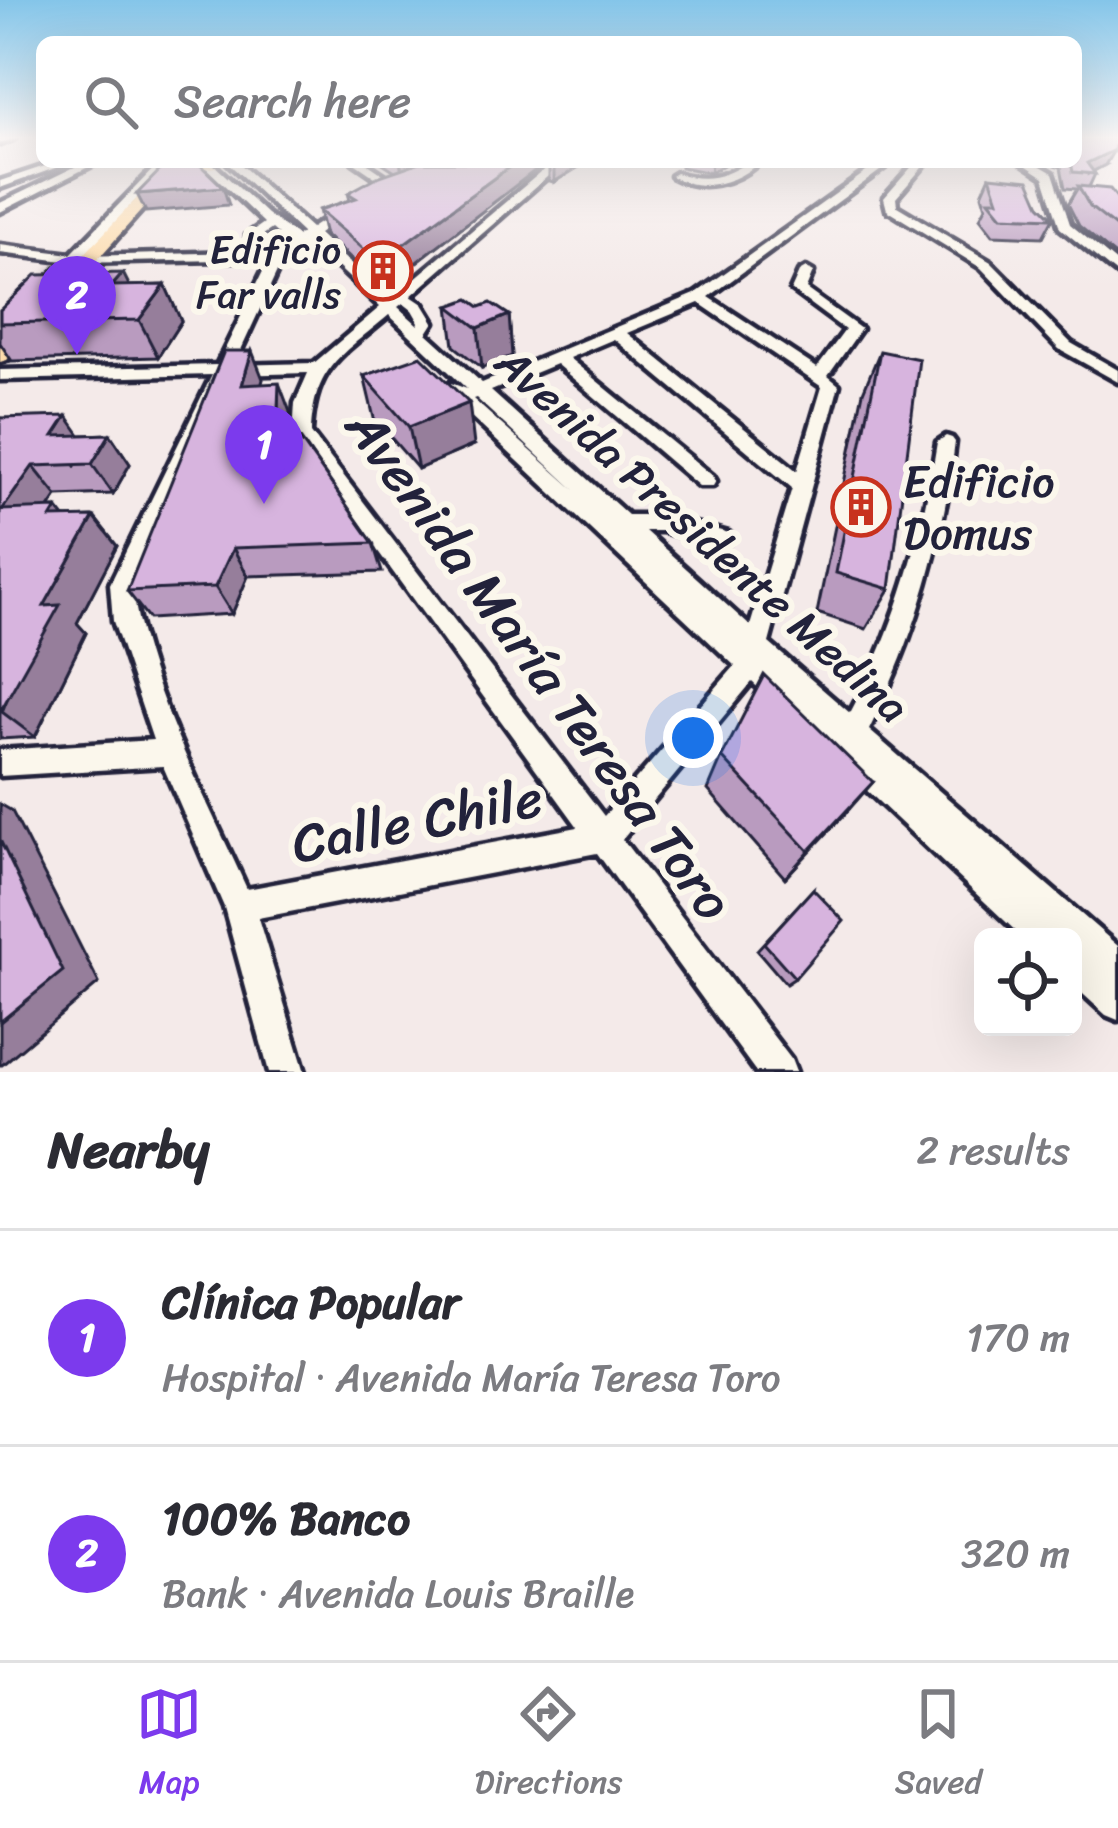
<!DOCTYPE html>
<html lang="en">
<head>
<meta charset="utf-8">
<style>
  :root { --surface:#fff; --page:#f7f7f7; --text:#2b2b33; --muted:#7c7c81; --line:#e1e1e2; --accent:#7c3aed }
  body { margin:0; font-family:Sriracha,sans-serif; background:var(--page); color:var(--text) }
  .controls { position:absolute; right:36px; bottom:36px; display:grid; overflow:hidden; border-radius:18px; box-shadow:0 12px 48px #0002 }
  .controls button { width:108px; height:108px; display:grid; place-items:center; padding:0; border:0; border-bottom:3px solid var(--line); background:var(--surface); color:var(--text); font:60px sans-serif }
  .you { position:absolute; left:693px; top:738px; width:42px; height:42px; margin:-30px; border:9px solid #fff; border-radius:50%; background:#1a73e8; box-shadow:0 0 0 18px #1a73e833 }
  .badge { display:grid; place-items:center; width:78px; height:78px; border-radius:50%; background:var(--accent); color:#fff; font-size:39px; font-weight:700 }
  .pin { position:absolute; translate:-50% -99px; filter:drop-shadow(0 3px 6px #0008) }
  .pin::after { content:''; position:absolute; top:63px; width:42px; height:36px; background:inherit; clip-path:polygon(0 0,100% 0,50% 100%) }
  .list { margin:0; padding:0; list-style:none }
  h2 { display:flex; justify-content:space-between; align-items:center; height:156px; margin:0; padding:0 48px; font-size:51px }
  h2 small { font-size:39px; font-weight:400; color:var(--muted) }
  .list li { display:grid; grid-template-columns:78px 1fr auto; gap:36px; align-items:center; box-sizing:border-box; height:216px; padding:0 48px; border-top:3px solid var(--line) }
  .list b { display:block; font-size:45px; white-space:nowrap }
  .list p { margin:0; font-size:39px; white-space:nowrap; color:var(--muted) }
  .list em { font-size:39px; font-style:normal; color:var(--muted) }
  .icon { flex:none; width:66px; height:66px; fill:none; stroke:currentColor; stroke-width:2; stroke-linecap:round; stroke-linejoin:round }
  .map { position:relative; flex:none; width:1118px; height:1072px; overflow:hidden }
  .search { position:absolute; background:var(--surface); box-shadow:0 12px 48px #0002; left:36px; right:36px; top:36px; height:132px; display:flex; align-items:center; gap:30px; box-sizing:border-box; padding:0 42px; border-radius:18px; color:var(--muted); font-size:45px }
  .sheet { height:588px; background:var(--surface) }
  nav { display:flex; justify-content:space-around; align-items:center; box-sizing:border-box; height:168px; border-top:3px solid var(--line); background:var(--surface); font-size:33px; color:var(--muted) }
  nav a { display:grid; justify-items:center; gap:6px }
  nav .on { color:var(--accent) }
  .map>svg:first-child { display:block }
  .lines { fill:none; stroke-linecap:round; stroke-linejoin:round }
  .minor-casing { stroke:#22223b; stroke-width:9 }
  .major-casing { stroke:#22223b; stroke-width:9 }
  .minor { fill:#fbf7ec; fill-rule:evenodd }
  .major { fill:#fddcac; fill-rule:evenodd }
  .wall { fill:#b99bbf; stroke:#22223b; stroke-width:3 }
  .shaded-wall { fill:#967e9b; stroke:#22223b; stroke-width:3 }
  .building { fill:#d7b4de; stroke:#22223b; stroke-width:3 }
  .labels { text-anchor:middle; stroke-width:12; stroke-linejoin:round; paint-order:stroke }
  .far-poi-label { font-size:39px; fill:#22223b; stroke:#fbf7ec; text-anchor:end }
  .poi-label { font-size:45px; fill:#22223b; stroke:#fbf7ec; text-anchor:start }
  .street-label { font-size:45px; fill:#22223b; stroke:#fbf7ec }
  .near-street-label { font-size:54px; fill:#22223b; stroke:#fbf7ec }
</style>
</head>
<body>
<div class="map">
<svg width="1118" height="1072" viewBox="0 0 1118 1072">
  <rect width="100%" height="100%" fill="#f4eae9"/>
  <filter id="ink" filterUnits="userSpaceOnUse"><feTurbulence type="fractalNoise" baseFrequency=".00833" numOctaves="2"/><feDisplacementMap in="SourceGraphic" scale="24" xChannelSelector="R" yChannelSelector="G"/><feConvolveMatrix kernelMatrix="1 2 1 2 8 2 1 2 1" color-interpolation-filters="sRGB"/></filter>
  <g filter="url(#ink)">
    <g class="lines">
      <g class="minor-casing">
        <g id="minor">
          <path d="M15,137L13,139L0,144V138Z"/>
          <path d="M57,162L66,164L0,188V181Z"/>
          <path d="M85,162H98L0,212V203Z"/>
          <path d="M160,162H171L84,256L275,251L289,242L265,247L247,241V235L264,223L200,162H211L267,214L297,236L302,233L227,162H238L311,228L343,207H351V211L318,234L390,299L394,291L401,290L553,162H564L411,296L423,304L434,322L427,333L482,383L695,294L880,162H892L709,297L817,368L845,330L791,290L799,272L806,268L813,272L806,289L861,329L828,376L839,385L769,643L850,713C896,628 922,538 937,442L946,436L952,438L955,442C943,544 915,638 869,730L1118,946V1020L1106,1015L1073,985V937H1022L752,682L622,839L791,1059L796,1072H756L597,853L258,918L305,1072H269L224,907L163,766L0,776V750L153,740L113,621L110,584L212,375L0,380V370L217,365L269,259L77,263L41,297L34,293L64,261L0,253V245L71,254ZM272,229L279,235L260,237ZM309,240L380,307L314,363L234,365L284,257L297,248L303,253H313L314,250L306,242ZM403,303L412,310L419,322L418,325L398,307ZM699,303L822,387L797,471L627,333ZM389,315L467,389L451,383L445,384V392L735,666L604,816L311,433C314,366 341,356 389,315ZM614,339L792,488L750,626L645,531H662L722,547L733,539L729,533L662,515H628L491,391L556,364L699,486H713L716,481L713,476L569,358ZM308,373L295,403L293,434L578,827L247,889C206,798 144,682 132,584L229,375ZM476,398L576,491L473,399Z"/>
          <path d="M353,162H365L401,186L391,188Z"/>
          <path d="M748,162H760C734,184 702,193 671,176L676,173C705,182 723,178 748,162Z"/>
          <path d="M916,162H927L896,198L897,206L991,262L1071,343L1118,370V382L1059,349L981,268L887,210L884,198Z"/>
          <path d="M1021,162H1034L1053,173L1070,224L1118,264V275L1060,228L1044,177Z"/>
        </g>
      </g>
      <g class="major-casing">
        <path id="major" d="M171,162H204L217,167L175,173L7,360L0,362V344Z"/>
      </g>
      <use href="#minor" class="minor"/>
      <use href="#major" class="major"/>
    </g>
    <g class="wall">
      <path d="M381,162H546L405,271L406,276L381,285L325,235L319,210L350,200L348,193L395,171Z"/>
      <path d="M549,162H587L554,182L549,181Z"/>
      <path d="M682,162H728L710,173L681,167Z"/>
      <path d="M1045,162H1076L1105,165L1093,171L1095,174L1089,187L1118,199V256L1114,255L1079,226L1068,204L1077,189L1065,188L1061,167Z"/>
      <path d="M990,176L1040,205L1053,218L1043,237L993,235L980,218L986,207L982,194Z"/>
      <path d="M165,285L181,321L158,357L12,361L0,343V310L129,286Z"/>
      <path d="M449,306L480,307L509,315L512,356L482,368L454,346Z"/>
      <path d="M880,351L890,589L866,629L817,613L863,392Z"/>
      <path d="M364,376L474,445L418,469L374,418Z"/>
      <path d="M263,379L261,384L290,412V424L373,543L382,572L248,576L232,614L149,619L127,591Z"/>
      <path d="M0,418L81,435L110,434L130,464L113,494L57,496L49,508H57L65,518L94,517L117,546L77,623L86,633L35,737L0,739Z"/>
      <path d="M722,757L873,782L785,878L708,790Z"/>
      <path d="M813,889L795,978L786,984L757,950Z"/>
    </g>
    <g class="shaded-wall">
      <path d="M1114,150L1105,165L1088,174L1087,163Z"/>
      <path d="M400,162H443L403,175Z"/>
      <path d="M516,162H546L405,271L406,276L381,285L376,260L398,248Z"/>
      <path d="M554,162H587L554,182Z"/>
      <path d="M711,162H728L710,173Z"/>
      <path d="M223,187L229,205L146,212L137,194Z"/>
      <path d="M123,273L141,309L112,286Z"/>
      <path d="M165,285L181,321L158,357L139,320Z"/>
      <path d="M509,315L512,356L482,368L478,328Z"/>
      <path d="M252,351L263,379L254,414L242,385Z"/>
      <path d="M279,383L290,412L289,437L278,408Z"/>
      <path d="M469,403L474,445L418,469L409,427Z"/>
      <path d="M67,416L88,446L75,466L54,436Z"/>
      <path d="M110,434L130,464L113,494L92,464Z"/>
      <path d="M33,466L57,496L28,540L2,510Z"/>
      <path d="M57,508L81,538L51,518Z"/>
      <path d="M94,517L117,546L77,623L86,633L35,737L2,712L44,606Z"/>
      <path d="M233,548L248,576L232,614L215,587Z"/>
      <path d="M873,782L845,814L785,878L809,851Z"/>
      <path d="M0,804L12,811L99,983L2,1065H0Z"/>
    </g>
    <g class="building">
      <path d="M1076,137L1116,138L1114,150L1087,163L1095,174L1073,172L1071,162H1076Z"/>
      <path d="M168,162H197L223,187L137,194Z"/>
      <path d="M420,162H516L398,248L402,251L376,260L319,210L356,198L348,193L377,177Z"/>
      <path d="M990,176L1029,180L1040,205L1053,218L1002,216L989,200H998Z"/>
      <path d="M1078,186L1110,189L1118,199V229L1090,207Z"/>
      <path d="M123,273L112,286L165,285L139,320L0,323V310L36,275Z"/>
      <path d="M469,299L480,307L491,303L509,315L478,328L449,306Z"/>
      <path d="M224,351H252L242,385L279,383L278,408L373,543L233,548L215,587L127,591Z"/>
      <path d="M880,351L919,359L890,589L836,573Z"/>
      <path d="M421,356L469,403L409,427L364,376Z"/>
      <path d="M67,416L54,436L110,434L92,464L33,466L2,510L57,508L51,518L94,517L44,606L60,605L0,712V418Z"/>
      <path d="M764,675L873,782L809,851L722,757Z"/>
      <path d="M0,840L63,971L0,1022Z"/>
      <path d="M813,889L844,921L795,978L764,943Z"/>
    </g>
  </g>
  <linearGradient id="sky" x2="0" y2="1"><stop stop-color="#84c5e9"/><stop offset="0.48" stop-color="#faf6f5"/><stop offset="1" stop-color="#faf6f5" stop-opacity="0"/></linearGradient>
  <rect width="1118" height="287" fill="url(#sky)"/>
  <defs>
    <g id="building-ring" transform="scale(3)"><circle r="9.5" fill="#fbf7ec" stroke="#c8321e" stroke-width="1.5"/><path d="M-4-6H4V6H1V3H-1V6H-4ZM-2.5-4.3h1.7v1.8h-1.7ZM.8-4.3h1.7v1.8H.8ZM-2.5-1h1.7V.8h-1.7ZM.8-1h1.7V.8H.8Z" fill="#c8321e"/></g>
  </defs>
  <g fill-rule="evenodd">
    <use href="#building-ring" x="383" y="271"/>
    <use href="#building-ring" x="861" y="507"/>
  </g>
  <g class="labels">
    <g class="far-poi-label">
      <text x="341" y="263">Edificio<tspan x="341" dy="45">Far valls</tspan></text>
    </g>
    <g class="poi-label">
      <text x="903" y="497">Edificio<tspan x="903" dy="52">Domus</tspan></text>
    </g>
    <g class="street-label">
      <text transform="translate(703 534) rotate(42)" y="16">Avenida Presidente Medina</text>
    </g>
    <g class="near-street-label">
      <text transform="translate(540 664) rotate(54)" y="19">Avenida María Teresa Toro</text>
      <text transform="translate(417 820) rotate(-11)" y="19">Calle Chile</text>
    </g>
  </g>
</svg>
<div class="controls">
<button><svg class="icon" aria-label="locate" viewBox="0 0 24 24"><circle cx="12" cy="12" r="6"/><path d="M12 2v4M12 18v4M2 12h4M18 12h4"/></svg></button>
</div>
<div class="you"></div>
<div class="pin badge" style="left:264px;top:504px">1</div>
<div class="pin badge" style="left:77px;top:355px">2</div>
<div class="search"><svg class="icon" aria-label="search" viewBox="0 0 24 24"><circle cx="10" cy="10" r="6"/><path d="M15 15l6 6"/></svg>Search here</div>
</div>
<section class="sheet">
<h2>Nearby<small>2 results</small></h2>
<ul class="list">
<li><span class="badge">1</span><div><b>Clínica Popular</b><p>Hospital · Avenida María Teresa Toro</p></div><em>170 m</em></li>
<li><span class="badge">2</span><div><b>100% Banco</b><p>Bank · Avenida Louis Braille</p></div><em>320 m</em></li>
</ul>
</section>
<nav>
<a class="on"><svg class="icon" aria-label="map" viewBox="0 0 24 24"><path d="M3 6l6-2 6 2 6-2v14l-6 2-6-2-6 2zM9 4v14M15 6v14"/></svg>Map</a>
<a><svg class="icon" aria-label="directions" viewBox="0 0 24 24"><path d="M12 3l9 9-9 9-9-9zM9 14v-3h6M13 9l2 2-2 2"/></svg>Directions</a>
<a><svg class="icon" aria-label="saved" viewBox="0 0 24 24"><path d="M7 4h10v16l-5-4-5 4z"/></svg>Saved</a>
</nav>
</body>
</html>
